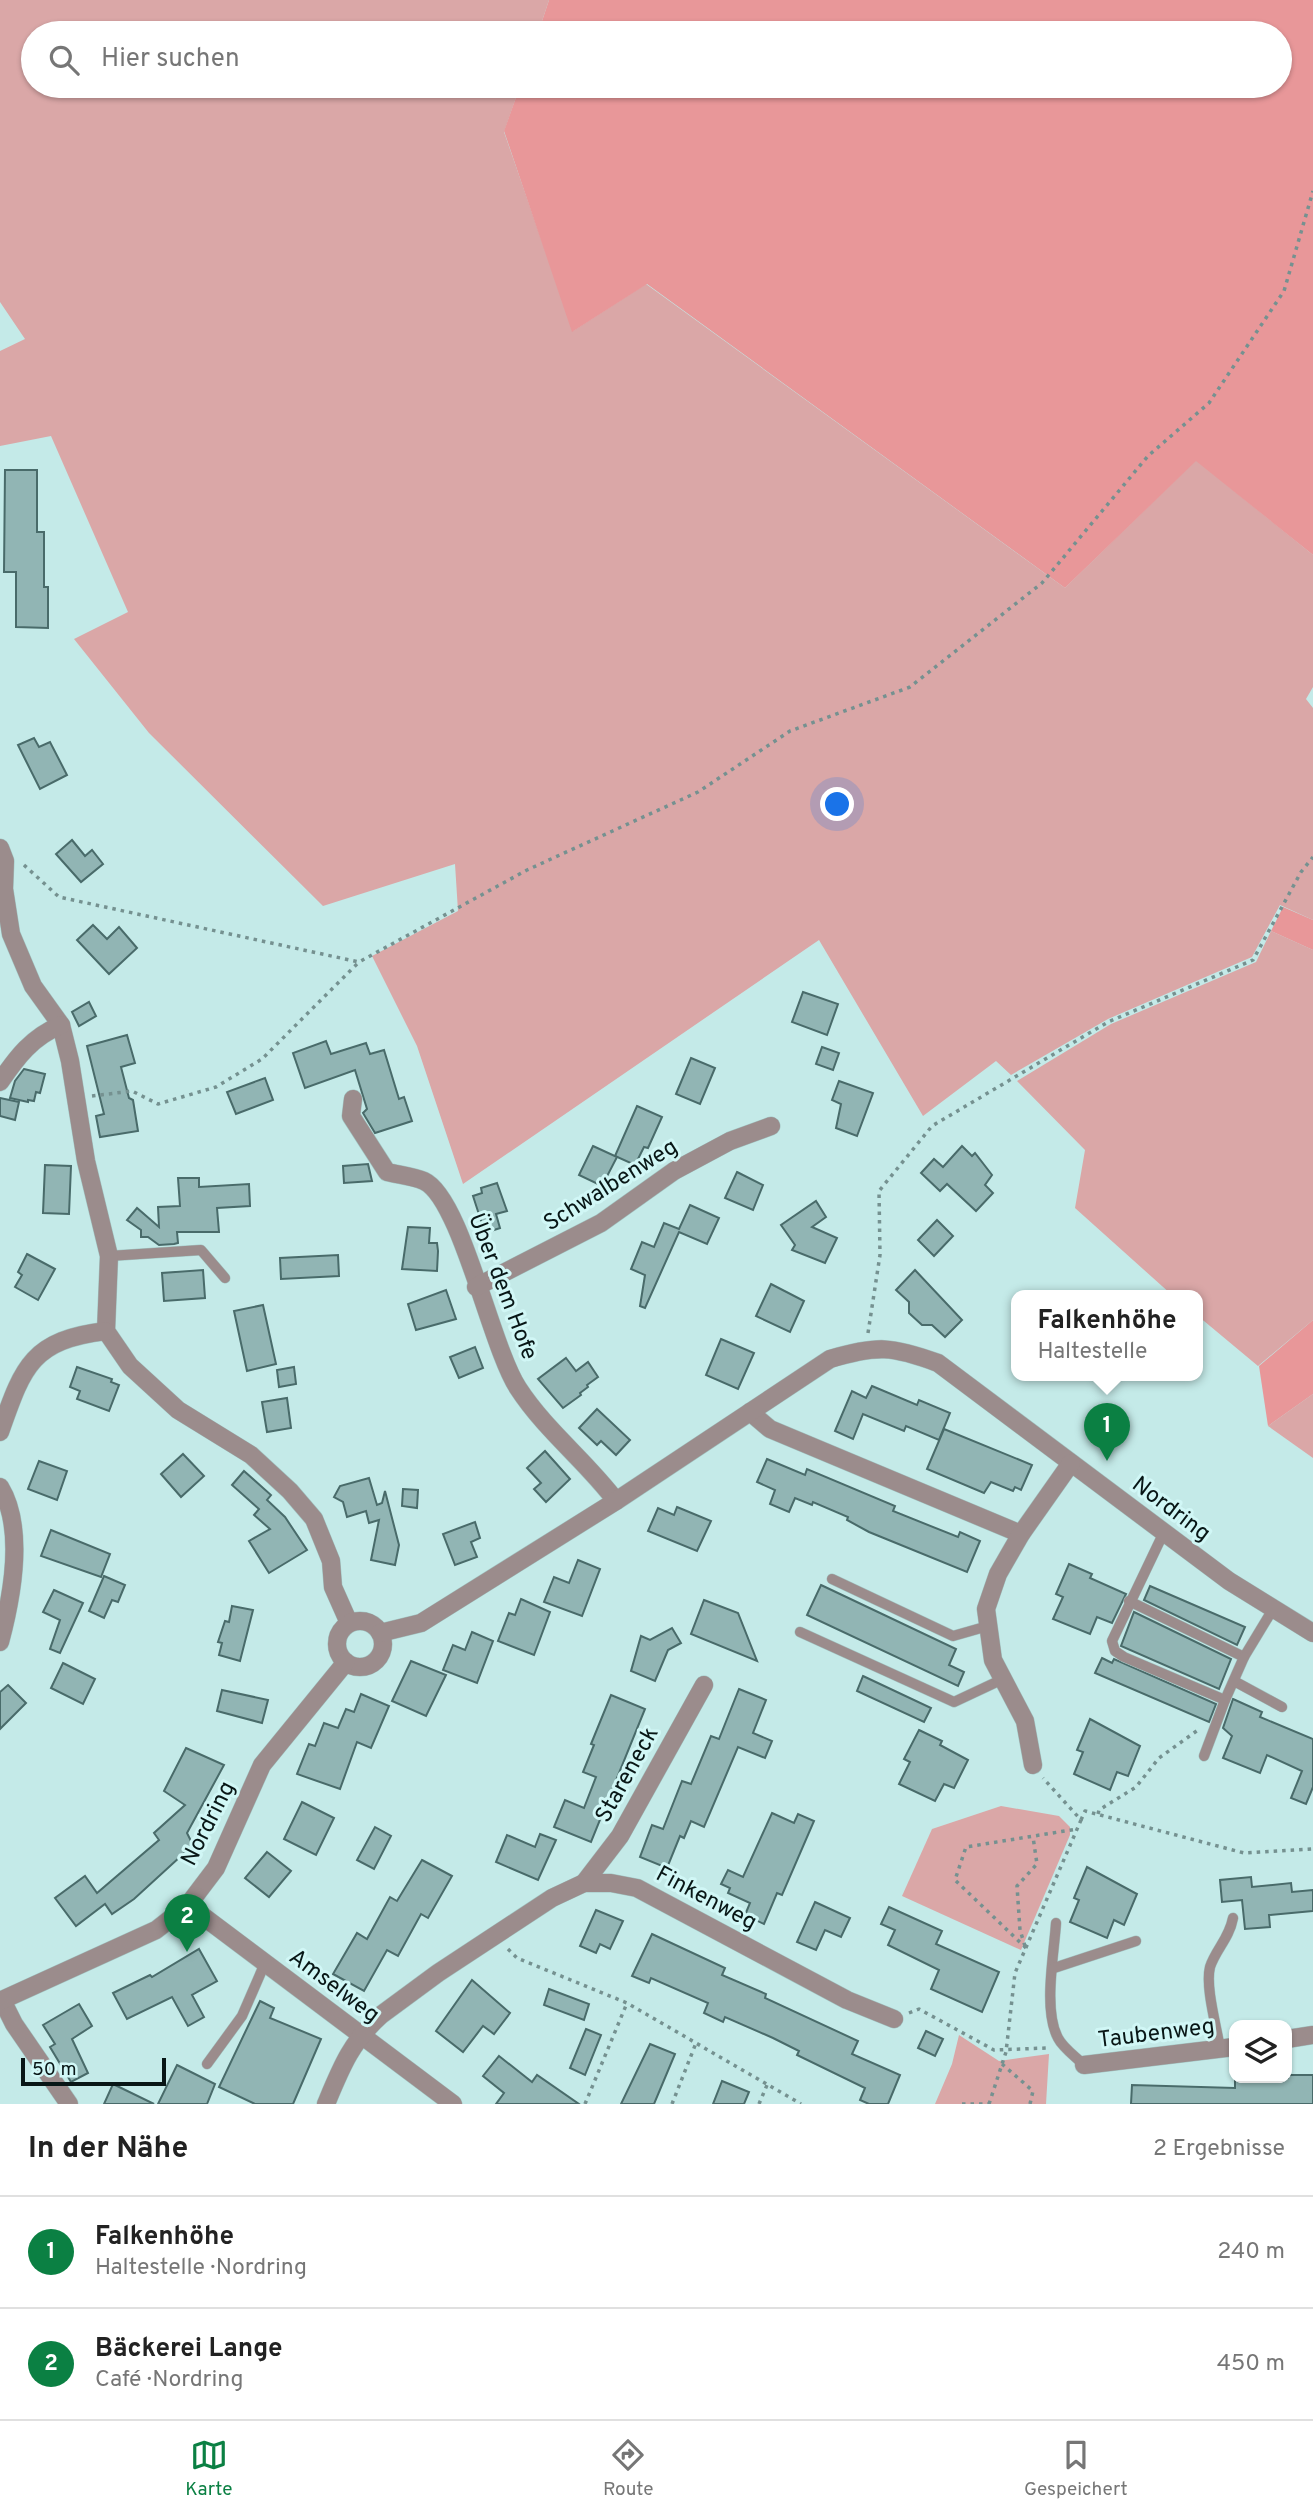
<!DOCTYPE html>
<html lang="de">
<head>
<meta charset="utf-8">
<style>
  :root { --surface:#fff; --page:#f2f2f2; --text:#222; --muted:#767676; --line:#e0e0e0; --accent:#0b8043 }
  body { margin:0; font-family:Overpass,sans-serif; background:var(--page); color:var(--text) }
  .controls { position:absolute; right:21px; bottom:21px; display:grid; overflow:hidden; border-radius:14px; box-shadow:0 2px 5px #0004 }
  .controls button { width:63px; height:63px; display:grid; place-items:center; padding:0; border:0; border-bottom:2px solid var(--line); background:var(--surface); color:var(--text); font:35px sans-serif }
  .scale { position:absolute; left:21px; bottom:18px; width:145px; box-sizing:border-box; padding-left:7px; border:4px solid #081616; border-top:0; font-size:19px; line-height:24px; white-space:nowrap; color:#081616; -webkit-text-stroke:5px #d1f7f6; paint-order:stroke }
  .you { position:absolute; left:838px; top:805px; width:24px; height:24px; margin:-18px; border:5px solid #fff; border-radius:50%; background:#1a73e8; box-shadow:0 0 0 10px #1a73e833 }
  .badge { display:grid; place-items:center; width:46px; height:46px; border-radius:50%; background:var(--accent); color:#fff; font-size:23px; font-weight:700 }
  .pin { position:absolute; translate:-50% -58px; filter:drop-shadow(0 2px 4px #0008) }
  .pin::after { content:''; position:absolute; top:37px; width:24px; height:21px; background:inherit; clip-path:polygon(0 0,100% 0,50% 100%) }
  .popup { position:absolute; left:1011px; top:1290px; width:192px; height:91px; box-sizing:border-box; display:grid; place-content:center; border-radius:14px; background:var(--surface); filter:drop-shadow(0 2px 5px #0005); font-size:23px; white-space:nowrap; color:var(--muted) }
  .popup b { font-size:26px; color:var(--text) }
  .popup::after { content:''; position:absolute; left:50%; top:100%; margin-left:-14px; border:14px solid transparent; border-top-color:var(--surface) }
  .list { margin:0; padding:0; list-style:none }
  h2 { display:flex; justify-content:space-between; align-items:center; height:91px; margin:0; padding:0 28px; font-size:30px }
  h2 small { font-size:23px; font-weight:400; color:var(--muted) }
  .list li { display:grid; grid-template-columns:46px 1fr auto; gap:21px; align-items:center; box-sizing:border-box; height:112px; padding:0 28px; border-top:2px solid var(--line) }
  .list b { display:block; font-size:26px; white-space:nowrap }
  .list p { margin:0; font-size:23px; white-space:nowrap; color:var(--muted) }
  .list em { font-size:23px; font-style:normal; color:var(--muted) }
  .icon { flex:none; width:38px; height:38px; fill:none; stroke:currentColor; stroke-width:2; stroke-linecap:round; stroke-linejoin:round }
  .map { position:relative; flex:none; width:1313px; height:2104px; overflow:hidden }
  .search { position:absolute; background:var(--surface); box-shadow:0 2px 5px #0004; left:21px; right:21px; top:21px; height:77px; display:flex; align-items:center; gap:18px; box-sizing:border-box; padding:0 24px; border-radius:38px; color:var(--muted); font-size:26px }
  .sheet { height:315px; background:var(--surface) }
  nav { display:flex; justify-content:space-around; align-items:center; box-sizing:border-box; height:98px; border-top:2px solid var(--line); background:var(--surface); font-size:19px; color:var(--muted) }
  nav a { display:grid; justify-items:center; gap:4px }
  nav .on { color:var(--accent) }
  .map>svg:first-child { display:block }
  .green { fill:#daa7a7 }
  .forest { fill:#e89799 }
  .building { fill:#91b5b4; stroke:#496b6a; stroke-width:2 }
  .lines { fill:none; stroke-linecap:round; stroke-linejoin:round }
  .service-casing { stroke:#a2c4c2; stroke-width:11 }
  .minor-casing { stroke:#a2c4c2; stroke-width:19 }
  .path { stroke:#759190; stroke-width:3.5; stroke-dasharray:3.5 5; stroke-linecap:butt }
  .service { stroke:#9b8c8c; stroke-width:10 }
  .minor { stroke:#9b8c8c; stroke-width:18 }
  .labels { text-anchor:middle; stroke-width:6; stroke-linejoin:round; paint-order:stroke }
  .street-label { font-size:23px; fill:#081616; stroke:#d1f7f6 }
</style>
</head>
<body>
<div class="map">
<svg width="1313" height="2104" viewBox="0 0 1313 2104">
  <rect width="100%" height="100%" fill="#c4eae8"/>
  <g class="green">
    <path d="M0,0H549L538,33H33V86H520L504,132L573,331L646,284L1065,588L1196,460L1313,555V687L1306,699L1313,708V920L1280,905L1252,957L1108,1019L1011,1075L996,1061L923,1116L819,940L463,1184L417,1046L372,956L458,911L455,864L323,906L149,733L74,639L128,612L51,436L0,446V351L25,339L0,302Z"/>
    <path d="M1271,931L1313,950V1320L1258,1366L1198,1316V1295H1172L1075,1208L1085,1150L1017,1081L1111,1024L1256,962Z"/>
    <path d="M1313,1394V1458L1268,1426Z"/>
    <path d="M1001,1806L1059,1816L1070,1827V1835L1021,1950L902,1896L932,1829Z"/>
    <path d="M959,2035L999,2061L1049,2054L1046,2104H935L952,2064Z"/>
  </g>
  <g class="forest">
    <path d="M549,0H1313V555L1196,461L1065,588L647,284L572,332L504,131L520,86H1280V33H538Z"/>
    <path d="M1283,907L1313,920V950L1271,931Z"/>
    <path d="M1313,1320V1394L1268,1426L1259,1366Z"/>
  </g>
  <g class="building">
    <path d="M5,470H37V532H44V587H48V628L16,627V572H4Z"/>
    <path d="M34,738L39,747L50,742L67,775L40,789L18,745Z"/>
    <path d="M72,840L85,856L92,850L103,864L81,882L56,854Z"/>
    <path d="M93,925L107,939L119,927L137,948L109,974L77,940Z"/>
    <path d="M803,992L838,1004L827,1035L792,1022Z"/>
    <path d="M89,1002L96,1016L79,1026L72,1012Z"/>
    <path d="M127,1035L135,1063L121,1067L129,1098L133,1100L138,1131L100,1137L96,1116L104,1114L87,1046Z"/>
    <path d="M326,1041L331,1054L366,1043L370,1054L384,1050L399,1099L404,1097L412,1121L375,1133L363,1113L367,1109L355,1070L305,1088L293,1053Z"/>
    <path d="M822,1047L839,1053L833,1070L816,1064Z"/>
    <path d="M691,1058L715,1068L700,1104L676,1094Z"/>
    <path d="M24,1069L45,1074L40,1093L36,1092L34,1101L28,1100V1102L10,1098L15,1081Z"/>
    <path d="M265,1078L273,1100L236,1114L227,1092Z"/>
    <path d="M839,1081L873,1093L857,1136L836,1128L841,1104L832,1100Z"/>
    <path d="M0,1098L19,1102L15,1120L0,1116Z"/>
    <path d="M637,1106L662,1117L648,1148L644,1147L635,1165L615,1156Z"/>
    <path d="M593,1146L617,1157L602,1186L579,1175Z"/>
    <path d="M962,1146L972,1156L975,1153L992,1175L985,1185L993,1193L976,1211L947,1184L940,1191L921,1173L934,1159L943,1167Z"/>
    <path d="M368,1164L372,1181L344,1183L343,1166Z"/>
    <path d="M45,1165L71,1166L69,1214L43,1213Z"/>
    <path d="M737,1172L763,1185L753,1210L725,1198Z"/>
    <path d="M178,1178H199V1187L249,1184L250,1206L217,1208L219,1232H177L178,1243L174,1244L159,1245L148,1237H141V1230L127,1220L137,1208L159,1227L158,1207L180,1206Z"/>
    <path d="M497,1183L507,1211L496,1214L500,1228L485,1233L473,1196L482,1193L481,1188Z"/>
    <path d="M816,1201L826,1217L812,1227L837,1238L825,1263L792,1250L795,1245L781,1225Z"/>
    <path d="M690,1205L719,1218L707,1244L679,1232L645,1308L640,1306L645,1275L631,1269L642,1242L654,1247L664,1223L679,1229Z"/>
    <path d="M937,1220L953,1236L934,1256L918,1240Z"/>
    <path d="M408,1227L430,1228L429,1243H437L438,1251L437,1271L402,1269Z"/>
    <path d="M27,1254L55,1269L38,1300L15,1287L22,1275L18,1272Z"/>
    <path d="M338,1255L339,1276L281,1279L280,1258Z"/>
    <path d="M203,1270L205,1298L164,1301L162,1273Z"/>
    <path d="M915,1270L962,1320L945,1337L932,1325H922L909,1313V1302L896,1290Z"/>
    <path d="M771,1284L804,1301L790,1332L756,1316Z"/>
    <path d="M446,1290L456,1319L416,1330L408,1304Z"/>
    <path d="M263,1305L276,1364L247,1371L234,1311Z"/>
    <path d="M721,1339L754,1353L738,1389L706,1375Z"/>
    <path d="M475,1347L483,1368L459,1378L450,1357Z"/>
    <path d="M566,1358L576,1371L588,1362L598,1377L587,1385L588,1387L580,1393L581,1395L563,1408L538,1379Z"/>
    <path d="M77,1367L112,1379L111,1382L119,1385L109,1411L77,1399L80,1391L70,1387Z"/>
    <path d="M294,1367L296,1384L279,1387L277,1370Z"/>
    <path d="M872,1386L917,1405L919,1400L950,1413L939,1440L906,1426L904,1431L863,1414L853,1439L835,1431L852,1391L866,1398Z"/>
    <path d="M287,1398L291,1428L267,1432L262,1402Z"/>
    <path d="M597,1409L630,1440L616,1455L601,1441L597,1445L579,1428Z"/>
    <path d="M944,1429L1032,1465L1021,1490L1015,1487L1013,1491L991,1482L984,1493L927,1469Z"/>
    <path d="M545,1451L570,1479L546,1502L534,1489L541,1483L527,1468Z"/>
    <path d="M183,1454L204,1476L181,1497L161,1474Z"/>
    <path d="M767,1459L805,1475L807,1469L895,1506L893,1511L958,1537L960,1532L980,1541L967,1572L869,1532L847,1520L848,1517L813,1502L812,1505L795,1498L789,1512L770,1504L775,1490L757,1482Z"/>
    <path d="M39,1461L67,1471L57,1500L28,1489Z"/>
    <path d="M244,1471L271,1495L267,1500L285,1517L307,1550L269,1573L249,1541L270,1529L254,1515L259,1509L232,1485Z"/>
    <path d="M369,1478L377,1505L382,1503L385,1491L399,1545L395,1565L371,1560L379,1520L369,1523L366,1511L347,1517L343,1502L334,1497L340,1486Z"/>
    <path d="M403,1489L418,1490L417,1508L402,1506Z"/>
    <path d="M677,1507L711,1521L697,1551L648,1531L658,1508L674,1515Z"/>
    <path d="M475,1522L480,1538L471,1542L477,1557L455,1565L443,1534Z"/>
    <path d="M51,1530L110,1554L101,1577L41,1556Z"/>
    <path d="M578,1560L600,1569L582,1616L544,1602L554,1577L569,1583Z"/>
    <path d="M1069,1564L1092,1574L1090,1578L1126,1594L1112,1623L1097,1617L1090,1634L1053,1619L1063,1597L1056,1594Z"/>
    <path d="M104,1576L125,1585L118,1602L112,1600L104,1618L89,1611Z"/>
    <path d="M821,1585L956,1649L949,1665L964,1672L958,1686L807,1615Z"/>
    <path d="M1150,1586L1245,1627L1237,1645L1144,1600Z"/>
    <path d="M54,1590L83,1603L60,1653L50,1649L60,1620L43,1612Z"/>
    <path d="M521,1599L550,1612L534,1655L498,1641L509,1613L515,1615Z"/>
    <path d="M704,1600L738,1613L757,1661L691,1634Z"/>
    <path d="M232,1606L253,1610L240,1661L219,1655L222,1643L218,1642L225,1621L229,1622Z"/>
    <path d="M1134,1612L1231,1659L1219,1689L1121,1646Z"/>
    <path d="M672,1628L681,1643L668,1650L655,1681L631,1671L641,1636L650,1640Z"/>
    <path d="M472,1632L493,1641L477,1683L443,1670L453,1645L465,1650Z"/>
    <path d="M1102,1658L1112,1663L1114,1659L1216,1704L1209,1722L1095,1673Z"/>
    <path d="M411,1661L446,1675L426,1716L392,1701Z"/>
    <path d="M63,1663L95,1679L83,1704L51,1688Z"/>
    <path d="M863,1676L931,1708L924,1722L857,1691Z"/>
    <path d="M8,1685L26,1703L0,1729V1692Z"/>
    <path d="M739,1689L766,1700L753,1733L772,1741L765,1758L738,1747L704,1827L691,1821L684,1838L680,1836L667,1868L640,1857L652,1825L663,1829L682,1781L691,1784L711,1736L719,1739Z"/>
    <path d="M222,1690L268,1700L262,1723L217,1711Z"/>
    <path d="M361,1694L389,1706L371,1748L357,1742L340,1789L297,1774L309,1744L315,1746L324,1723L338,1728L346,1709L354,1712Z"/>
    <path d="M611,1695L645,1709L591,1842L554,1827L565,1800L584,1808L596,1777L583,1772L594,1745L591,1744Z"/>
    <path d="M1233,1699L1262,1712L1260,1717L1313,1739V1787L1306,1804L1291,1798L1302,1771L1267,1755L1260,1773L1223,1758L1232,1736L1223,1728Z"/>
    <path d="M1090,1719L1140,1746L1128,1776L1117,1772L1110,1790L1074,1774L1083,1752L1077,1750Z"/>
    <path d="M919,1730L942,1741L940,1745L968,1760L954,1788L944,1784L935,1801L899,1784L910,1762L904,1759Z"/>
    <path d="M186,1748L224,1765L187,1833L193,1845L134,1899L112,1914L105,1904L76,1926L55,1898L85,1876L97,1893L159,1840L154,1833L185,1805L164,1791Z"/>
    <path d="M302,1802L334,1818L316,1855L284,1839Z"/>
    <path d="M772,1813L794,1823L798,1814L814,1821L782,1895L777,1893L764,1924L745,1915L750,1903L728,1893L730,1888L721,1884L728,1870L743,1877Z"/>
    <path d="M375,1827L391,1836L374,1869L357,1860Z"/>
    <path d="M540,1834L556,1840L538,1880L496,1862L507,1835L535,1847Z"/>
    <path d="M267,1852L291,1871L269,1897L245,1878Z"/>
    <path d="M422,1860L452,1876L428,1918L421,1914L398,1956L387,1950L364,1991L333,1974L357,1933L367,1939L390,1897L397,1901Z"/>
    <path d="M1087,1867L1137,1894L1124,1925L1114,1920L1107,1938L1070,1922L1079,1900L1074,1898Z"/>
    <path d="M1251,1877L1252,1887L1291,1883L1292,1892L1313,1890V1911L1269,1915L1270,1927L1245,1929L1242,1900L1222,1902L1220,1880Z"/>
    <path d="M815,1902L850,1918L841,1937L825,1930L816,1950L797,1942Z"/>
    <path d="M889,1907L942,1931L936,1944L999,1972L982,2012L931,1989L939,1970L888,1945L895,1930L881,1924Z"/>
    <path d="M596,1910L623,1921L610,1949L600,1944L596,1953L580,1946Z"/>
    <path d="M652,1934L725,1968L722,1975L766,1994L765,1998L858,2041L852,2054L900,2075L888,2104H869L860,2100L865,2088L797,2055L799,2051L773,2038L725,2017L723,2022L704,2013L708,2003L651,1978L649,1983L632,1976Z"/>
    <path d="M199,1949L217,1981L192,1995L204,2017L188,2026L172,1997L127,2019L113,1993L150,1975L152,1977Z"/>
    <path d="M472,1980L510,2013L494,2034L483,2026L463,2052L436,2031Z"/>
    <path d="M549,1989L589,2004L584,2020L544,2005Z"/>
    <path d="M260,2001L274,2008L270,2018L321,2039L293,2104H255L219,2087Z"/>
    <path d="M79,2004L92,2026L72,2039L88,2073L71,2082L50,2047L55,2044L43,2025Z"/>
    <path d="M586,2029L601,2035L585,2075L570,2068Z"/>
    <path d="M926,2031L943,2039L935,2056L918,2048Z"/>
    <path d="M650,2044L675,2054L654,2104H621Z"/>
    <path d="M499,2056L532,2082L537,2075L579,2104H496L504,2093L483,2076Z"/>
    <path d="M177,2065L215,2084L207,2104H158Z"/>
    <path d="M1288,2075H1313V2104H1131L1132,2085L1235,2088V2078H1288Z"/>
    <path d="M722,2081L749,2092L744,2104H713Z"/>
    <path d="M113,2084L154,2104H104Z"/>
  </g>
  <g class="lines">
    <g class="service-casing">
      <g id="service">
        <path d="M109,1256L201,1250L225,1278"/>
        <path d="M1164,1532L1112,1641L1115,1651L1124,1657L1225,1700L1204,1756"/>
        <path d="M832,1579L953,1636L988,1626"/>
        <path d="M1129,1601L1244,1657L1273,1609"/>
        <path d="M800,1632L954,1702L1003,1679"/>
        <path d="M1234,1681L1282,1707"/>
        <path d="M1225,1700L1244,1657"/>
        <path d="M1056,1923C1054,1955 1043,2010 1058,2038C1063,2048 1076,2057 1084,2065"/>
        <path d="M1054,1968L1136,1941"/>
        <path d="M1220,2049C1217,2028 1205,1987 1210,1967C1216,1949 1229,1939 1233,1918"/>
        <path d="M207,2064L242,2016L265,1963"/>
      </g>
    </g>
    <g class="minor-casing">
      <g id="minor">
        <path d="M0,848L5,861L4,889L11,934L33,986L61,1025L70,1061L86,1161L109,1256L106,1331L130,1366L178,1410L251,1455L290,1491L314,1519L331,1561L333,1587L349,1623"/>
        <path d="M0,1082C17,1057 32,1037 61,1025"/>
        <path d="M353,1099L351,1116L387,1172C399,1175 413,1176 424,1181C461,1198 491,1347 518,1388C546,1431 586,1461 616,1501"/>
        <path d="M476,1287L601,1223L674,1171L730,1141L771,1126"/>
        <path d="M750,1412L770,1429L1021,1534"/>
        <path d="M0,1432C23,1367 31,1340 106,1331"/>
        <path d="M0,1487C25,1528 12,1597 0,1642"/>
        <circle cx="360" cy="1644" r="23"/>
        <path d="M380,1633L421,1623L616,1501L830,1359C877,1345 892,1346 938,1363L1229,1581L1313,1633"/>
        <path d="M1033,1765L1025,1721L993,1660L986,1609L998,1574L1021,1534L1071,1463"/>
        <path d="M584,1883L620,1836L704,1685"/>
        <path d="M188,1905L453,2104"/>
        <path d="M2,2000L14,2024L69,2104"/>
        <path d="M0,2001L156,1930L188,1905L216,1868L262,1765L346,1662"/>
        <path d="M1287,2039L1313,2035"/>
        <path d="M1084,2065L1234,2047"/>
        <path d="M326,2104C341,2068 351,2042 381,2015L438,1973L552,1898L584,1883H611L637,1888L847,2000L894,2019"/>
      </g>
    </g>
    <g class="path">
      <path d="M24,865L59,897L359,962L527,870L698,792L790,731L910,687L1042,583L1148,456L1209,403L1284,291L1313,191"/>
      <path d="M92,1096L132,1091L158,1104L216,1087L262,1059L359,962"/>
      <path d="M868,1333L880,1255L879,1191L932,1126L1108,1022L1253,960L1301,872L1313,857"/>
      <path d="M1098,1814L1099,1810L1136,1787L1159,1758L1198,1730"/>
      <path d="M1081,1820L1085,1811L1244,1853L1313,1849"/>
      <path d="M1025,1946L1020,1930L1017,1886L1037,1864L1033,1837"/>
      <path d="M1026,1948L955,1880L966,1847L1077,1829"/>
      <path d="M508,1949L517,1958L627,2003L801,2104"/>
      <path d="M909,2013L919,2009L994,2050L1047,2048"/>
      <path d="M1002,2064L1033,2091L1030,2104"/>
      <path d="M585,2104L627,2003"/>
      <path d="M672,2104L696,2043"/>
      <path d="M759,2104L767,2085"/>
      <path d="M962,2104H989"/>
      <path d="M989,2104L1006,2052L1015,1973L1081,1820L1043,1778"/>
    </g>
    <use href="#service" class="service"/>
    <use href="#minor" class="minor"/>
  </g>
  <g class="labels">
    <g class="street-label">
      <text transform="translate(610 1184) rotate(-32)" y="8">Schwalbenweg</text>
      <text transform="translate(504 1286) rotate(69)" y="8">Über dem Hofe</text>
      <text transform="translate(1172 1508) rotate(37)" y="8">Nordring</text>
      <text transform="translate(626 1774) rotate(-61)" y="8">Stareneck</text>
      <text transform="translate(207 1823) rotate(-63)" y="8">Nordring</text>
      <text transform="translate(707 1897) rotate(28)" y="8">Finkenweg</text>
      <text transform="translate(335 1985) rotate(37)" y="8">Amselweg</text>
      <text transform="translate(1156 2032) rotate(-7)" y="8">Taubenweg</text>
    </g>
  </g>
</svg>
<div class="controls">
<button><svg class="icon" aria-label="layers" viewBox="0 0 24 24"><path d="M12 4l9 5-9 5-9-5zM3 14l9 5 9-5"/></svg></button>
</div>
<div class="scale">50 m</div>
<div class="you"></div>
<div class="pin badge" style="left:1107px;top:1461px">1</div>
<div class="popup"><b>Falkenhöhe</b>Haltestelle</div>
<div class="pin badge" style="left:187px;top:1952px">2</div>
<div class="search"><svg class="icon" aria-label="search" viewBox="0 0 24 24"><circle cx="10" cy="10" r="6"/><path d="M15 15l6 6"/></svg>Hier suchen</div>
</div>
<section class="sheet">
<h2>In der Nähe<small>2 Ergebnisse</small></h2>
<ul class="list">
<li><span class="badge">1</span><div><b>Falkenhöhe</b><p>Haltestelle · Nordring</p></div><em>240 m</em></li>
<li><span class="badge">2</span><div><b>Bäckerei Lange</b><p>Café · Nordring</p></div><em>450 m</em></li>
</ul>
</section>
<nav>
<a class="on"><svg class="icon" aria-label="map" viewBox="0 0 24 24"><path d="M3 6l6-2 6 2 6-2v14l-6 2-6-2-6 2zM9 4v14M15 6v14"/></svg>Karte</a>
<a><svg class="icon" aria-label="directions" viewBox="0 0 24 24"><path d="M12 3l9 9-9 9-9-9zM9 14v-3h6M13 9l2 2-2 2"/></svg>Route</a>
<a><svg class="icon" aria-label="saved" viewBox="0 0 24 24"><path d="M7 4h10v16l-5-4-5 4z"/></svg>Gespeichert</a>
</nav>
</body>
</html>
